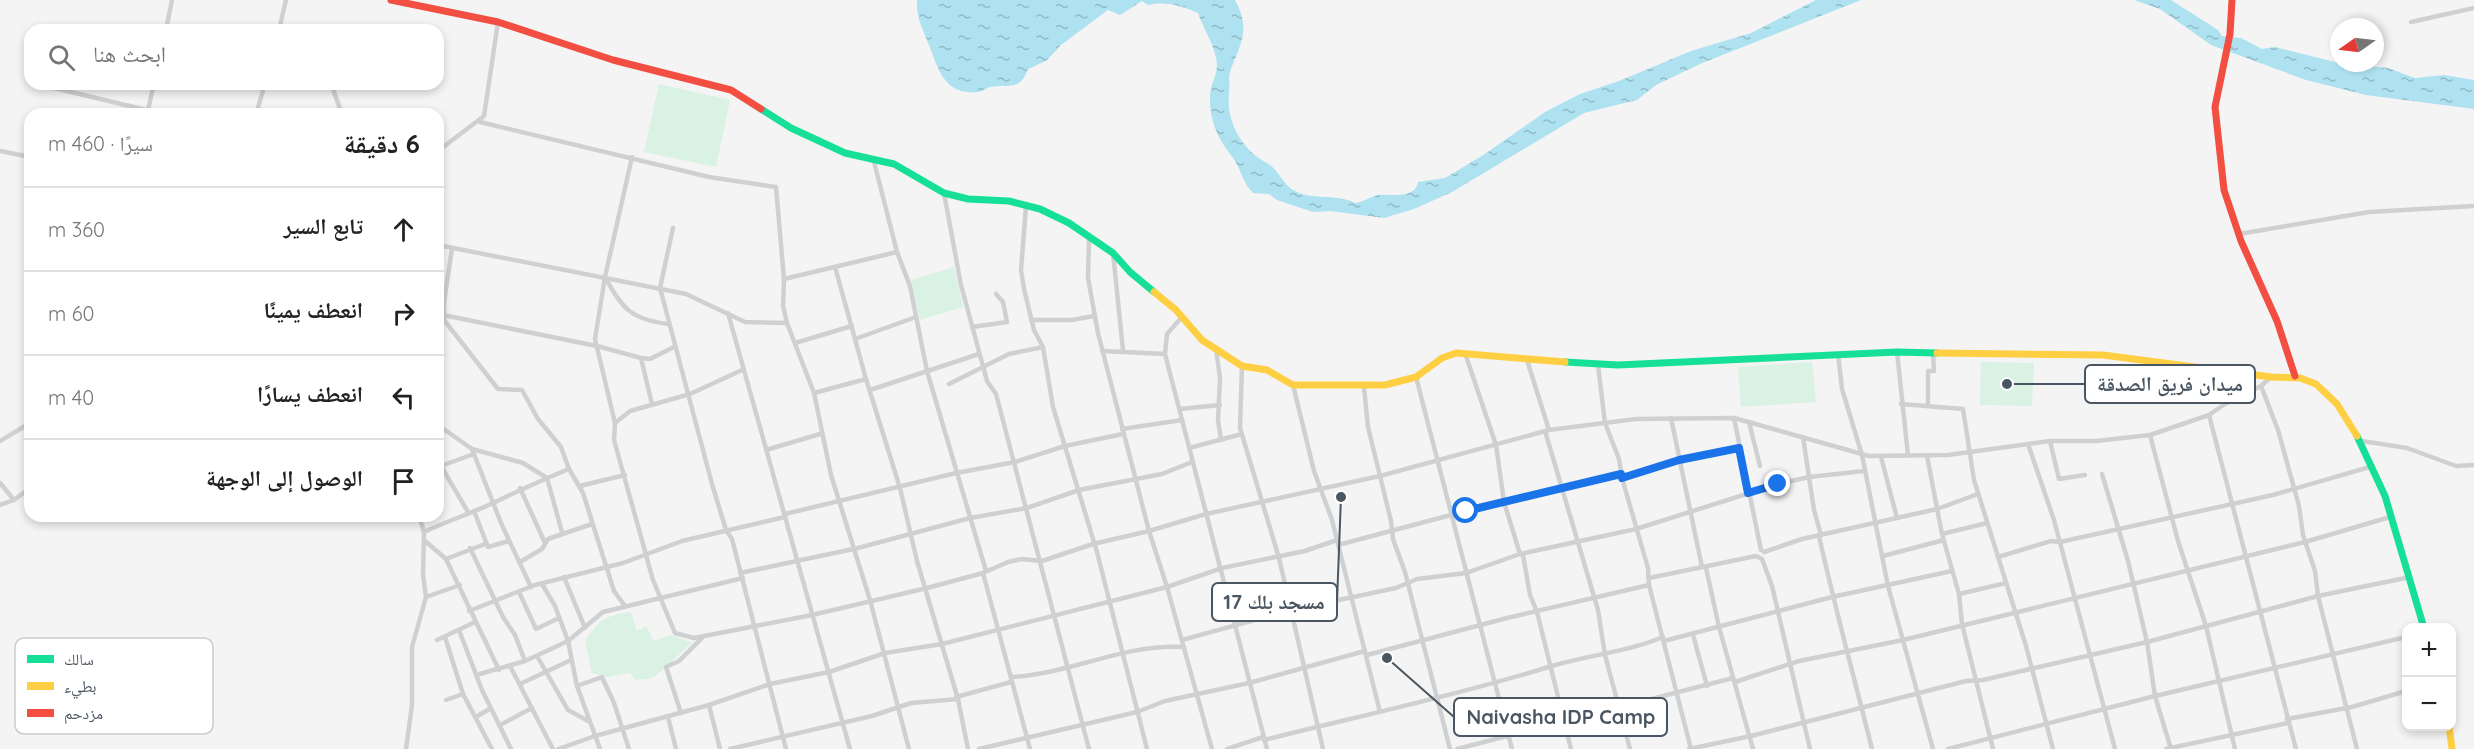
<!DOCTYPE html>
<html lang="ar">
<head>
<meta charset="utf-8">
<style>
  :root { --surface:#fff; --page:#f6f6f6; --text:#222; --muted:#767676; --line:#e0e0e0 }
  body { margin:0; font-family:Quicksand,"Noto Naskh Arabic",sans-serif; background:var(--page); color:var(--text); direction:rtl }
  .controls { position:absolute; right:18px; bottom:18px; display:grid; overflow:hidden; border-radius:12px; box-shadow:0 3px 9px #0003 }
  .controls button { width:54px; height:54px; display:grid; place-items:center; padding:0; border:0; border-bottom:2px solid var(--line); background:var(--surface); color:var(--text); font:30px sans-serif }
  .compass { position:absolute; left:2330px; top:18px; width:54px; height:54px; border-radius:50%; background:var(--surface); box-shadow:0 3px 9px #0003; rotate:256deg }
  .stop { position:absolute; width:18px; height:18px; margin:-14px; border:4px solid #1a73e8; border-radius:50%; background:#fff }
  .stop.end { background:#1a73e8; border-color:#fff; box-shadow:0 2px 6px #0008 }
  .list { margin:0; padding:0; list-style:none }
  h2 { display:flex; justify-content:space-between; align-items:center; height:78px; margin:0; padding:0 24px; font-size:26px }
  h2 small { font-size:20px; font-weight:400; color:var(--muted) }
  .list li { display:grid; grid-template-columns:39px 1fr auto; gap:18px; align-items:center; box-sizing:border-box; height:84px; padding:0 24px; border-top:2px solid var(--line) }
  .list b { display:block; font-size:22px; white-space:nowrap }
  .list em { font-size:20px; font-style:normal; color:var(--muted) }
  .icon { flex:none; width:33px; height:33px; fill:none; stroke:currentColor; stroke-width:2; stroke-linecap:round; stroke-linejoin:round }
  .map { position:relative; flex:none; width:2474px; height:749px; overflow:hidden; direction:ltr }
  .search { position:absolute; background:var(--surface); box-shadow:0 3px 9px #0003; left:24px; top:24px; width:420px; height:66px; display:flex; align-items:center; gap:15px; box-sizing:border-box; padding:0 21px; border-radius:18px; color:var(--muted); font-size:22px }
  .panel { position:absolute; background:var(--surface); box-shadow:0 3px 9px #0003; left:24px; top:108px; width:420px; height:414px; border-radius:18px; direction:rtl }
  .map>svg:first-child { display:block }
  .green { fill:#d9f2e3 }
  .water { fill:url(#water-ripples) }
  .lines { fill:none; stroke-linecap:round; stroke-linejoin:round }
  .street { stroke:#ced0d2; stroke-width:4.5 }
  .fast { stroke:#16e098; stroke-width:7 }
  .slow { stroke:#ffcf43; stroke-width:7 }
  .jam { stroke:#f24e42; stroke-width:7 }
  .route { stroke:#1a73e8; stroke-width:8 }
  .key { fill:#fff; stroke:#c9ccd0; stroke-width:1.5 }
  .key-label { font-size:16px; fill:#4a5661 }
  .leader { fill:none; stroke:#4a5661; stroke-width:2 }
  .callout-dot { fill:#4a5661; stroke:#fff; stroke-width:2 }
  .callout { fill:#fff; stroke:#4a5661; stroke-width:2 }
  .callout-label { font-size:20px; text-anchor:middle; font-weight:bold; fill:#4a5661 }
</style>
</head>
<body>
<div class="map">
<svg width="2474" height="749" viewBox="0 0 2474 749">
  <defs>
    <pattern id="water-ripples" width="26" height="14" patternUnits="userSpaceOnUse" patternTransform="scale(1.5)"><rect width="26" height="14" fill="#aee2f0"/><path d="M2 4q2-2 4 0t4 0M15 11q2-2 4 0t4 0" fill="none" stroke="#90bac6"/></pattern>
  </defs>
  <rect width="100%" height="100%" fill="#f4f4f4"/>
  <g class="green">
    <path d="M659,84L730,100L716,167L644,152Z"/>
    <path d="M954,267L963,307L920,320L911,280Z"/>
    <path d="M1812,362L1816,402L1741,407L1738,367Z"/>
    <path d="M1981,362L2034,363L2032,406L1980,405Z"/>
    <path d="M631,612L637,631L646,626L654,641L671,635L692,643L653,678L636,680L630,673L608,677L592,673L585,641C600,619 604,616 631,612Z"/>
  </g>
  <g class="water">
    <path d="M917,0H1235C1251,30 1241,42 1231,69C1228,76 1230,85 1229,92C1226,122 1241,149 1267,163C1278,169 1283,184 1293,190C1311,201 1336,193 1355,203C1364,202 1371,196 1379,195C1393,194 1415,199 1418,182L1445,178L1485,154L1545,112L1580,94L1619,81L1691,51L1751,33L1816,0H1861L1700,64L1656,85L1637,100L1584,113L1452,192L1414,209L1384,218L1330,211L1313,212L1277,200L1269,194L1253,193C1243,184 1241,169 1233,158C1218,139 1209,121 1210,96C1210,85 1217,76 1217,65C1216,47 1204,30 1198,13C1181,6 1167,1 1148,5L1142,1L1120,15L1108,10L1061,45L1046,61L1028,69C1019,93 1008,83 990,87C986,88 982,92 978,92C944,96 938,68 929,45C923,29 916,18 917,0Z"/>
    <path d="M2134,0H2171L2218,30L2222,36L2241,38L2262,49L2275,47L2339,63L2388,68L2415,78L2444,75L2474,80V109L2366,95L2306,80L2211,45L2160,9Z"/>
  </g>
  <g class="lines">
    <g class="street">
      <path d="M2411,22L2474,8"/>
      <path d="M166,30L172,0"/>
      <path d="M279,30L286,0"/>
      <path d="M331,84L342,114"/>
      <path d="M46,86L163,114"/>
      <path d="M147,114L154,84"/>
      <path d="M256,114L265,84"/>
      <path d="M480,122L709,177L776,187L784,279L783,306L787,323L814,393L831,475L870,600L909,749"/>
      <path d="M0,151L30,157"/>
      <path d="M438,151L484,116L498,22"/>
      <path d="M632,157L605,277L595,339L615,423L614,440L653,580L675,633L694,638L812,615L927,588L983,573L1008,562L1022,559L1042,561L1093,544L1149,531L1206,514L1380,476L1549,430L1636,419L1734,418L1869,456L1948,455L2050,441H2096L2150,435L2209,415L2225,404L2261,386L2271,377"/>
      <path d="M873,158L897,252L910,286L927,371L986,571"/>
      <path d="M944,193L961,285L987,381L996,394L1089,749"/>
      <path d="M1026,206L1021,270L1024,289L1034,330L1043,347L1053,407L1097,552L1147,749"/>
      <path d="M673,228L660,288L712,484L726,530L732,539L786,749"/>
      <path d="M2239,234L2369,212L2474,206"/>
      <path d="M1089,239L1088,278L1098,333L1149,531L1167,587L1212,749"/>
      <path d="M438,245L686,294L745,322L787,323"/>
      <path d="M452,249L444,302V320L498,389L522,390L538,419L561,447L569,469L583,493L614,591L625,606"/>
      <path d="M1113,253L1123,350"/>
      <path d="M835,267L866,379L900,488L917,561L958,699L968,749"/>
      <path d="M605,277C623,309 630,319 668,324"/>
      <path d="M784,279L897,252"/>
      <path d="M728,313L850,749"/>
      <path d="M443,315L597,346L641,358L650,359L674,347"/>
      <path d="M1182,317L1167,334L1165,354L1267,749"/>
      <path d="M1031,320H1072L1094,316"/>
      <path d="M972,327L1007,322L1003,302L996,294"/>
      <path d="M855,339L916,317"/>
      <path d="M795,343L852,326"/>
      <path d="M1216,349L1220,378L1218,420L1221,440"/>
      <path d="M1102,351L1165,354"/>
      <path d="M1897,352L1908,455"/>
      <path d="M1465,353L1496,445L1504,502L1520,554"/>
      <path d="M1838,354L1842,389L1862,455L1888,586L1933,749"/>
      <path d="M641,358L652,404"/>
      <path d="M1527,360L1549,430"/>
      <path d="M1598,365L1605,423L1619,459L1622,478L1648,568L1649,585L1691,749"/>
      <path d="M1242,366L1240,428L1279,558L1323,749"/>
      <path d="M1416,377L1512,749"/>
      <path d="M949,384L1009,354L1043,347"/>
      <path d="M1293,385L1314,471L1332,520L1380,712"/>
      <path d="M2261,386L2278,430L2299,506L2303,535L2315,571L2318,596L2357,749"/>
      <path d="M1364,387L1368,427L1391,521L1393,539L1405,572L1450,749"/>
      <path d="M870,390L979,354"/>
      <path d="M814,393L866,379"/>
      <path d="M1901,404L1963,409L1974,480L2026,646L2053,749"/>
      <path d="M1928,405V371H1934L1933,354"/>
      <path d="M1180,409L1220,405"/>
      <path d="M2209,415L2296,749"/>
      <path d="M1671,418L1702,567"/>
      <path d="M1734,418L1761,550"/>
      <path d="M1749,422L1760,466"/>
      <path d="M615,423L630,411L690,394L742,370"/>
      <path d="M438,425L472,449L501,523L531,587"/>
      <path d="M1122,429L1182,420"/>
      <path d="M1545,431L1598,610L1605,655L1630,749"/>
      <path d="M2150,435L2178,541L2206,626L2235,749"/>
      <path d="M1803,437L1814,510L1821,535"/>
      <path d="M0,441L30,423"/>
      <path d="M2050,441L2059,479L2085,475"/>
      <path d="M2362,441L2407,448L2456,466L2474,465"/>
      <path d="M2028,444L2054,520L2115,749"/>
      <path d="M1189,448L1242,434"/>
      <path d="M472,449L523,463L547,478L562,532"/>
      <path d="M766,450L820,434"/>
      <path d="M1927,456L1942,534L1959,594L1962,624L1993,749"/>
      <path d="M1881,457L1897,518"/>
      <path d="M441,466L468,512"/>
      <path d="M438,467L474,454"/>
      <path d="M2102,474L2128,561L2147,642L2155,696L2171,749"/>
      <path d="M1622,478L1679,460L1739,448"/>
      <path d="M0,483L14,500"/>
      <path d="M580,486L625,475"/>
      <path d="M520,488L545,543"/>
      <path d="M0,505L14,500L30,488"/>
      <path d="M474,511L488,547L509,541"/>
      <path d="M785,514L956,473L1015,462L1065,446L1123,434"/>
      <path d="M424,532C447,521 470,514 493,503C518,491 542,480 569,469"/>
      <path d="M1942,534L1987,523"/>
      <path d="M1819,536C1835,608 1854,677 1872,749"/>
      <path d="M425,541L446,559L499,670"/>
      <path d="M1338,545L1466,511L1621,474"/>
      <path d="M470,548L503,617L515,635L525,661"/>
      <path d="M1764,552L1802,539L1937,509L1978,494"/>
      <path d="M1523,555L1530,595L1537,612L1571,749"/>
      <path d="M1883,556L1944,540"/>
      <path d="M1998,557L2051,541L2060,542L2273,495L2373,466"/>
      <path d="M446,559L485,544"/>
      <path d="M520,562L542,549L548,539L592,524"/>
      <path d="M1706,568L1719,627L1753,749"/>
      <path d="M740,573L858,548L970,518L1027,508L1079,490L1162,474L1192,462"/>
      <path d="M983,573L1030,749"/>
      <path d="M564,577L585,628"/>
      <path d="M1649,578L1756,556L1762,559L1772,586L1810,749"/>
      <path d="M542,584L555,606L568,641L577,686L600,749"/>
      <path d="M519,592L536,629L559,618"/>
      <path d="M1959,594L2006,583"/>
      <path d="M426,597L460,585"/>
      <path d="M469,611L535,585L623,563L682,541L785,517"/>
      <path d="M459,630L482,690L511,749"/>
      <path d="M1693,635L1707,686"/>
      <path d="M445,637L463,694L492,749"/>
      <path d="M437,640L475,622"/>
      <path d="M1182,640L1291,610L1396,588L1417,579L1466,573L1520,554L1636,529L1778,484L1809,477L1864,471"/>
      <path d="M1664,641L1832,597L1952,571"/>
      <path d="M1367,655L1507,618L1649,585"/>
      <path d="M537,656L568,710L588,721"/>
      <path d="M510,666L553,749"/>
      <path d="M476,675L525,661L568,641L603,612L743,578"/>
      <path d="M1011,677C1071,674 1125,643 1184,647"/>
      <path d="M1735,682L1799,661L1903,640L2305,542L2390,517"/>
      <path d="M520,684L571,660"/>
      <path d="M577,686L602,677L614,703L629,749"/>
      <path d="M956,697L1011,682"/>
      <path d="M446,700L463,694"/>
      <path d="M709,705L720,749"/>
      <path d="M681,713L666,667L679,661L702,638"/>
      <path d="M476,717L491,708"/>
      <path d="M668,717L676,749"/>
      <path d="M2287,719L2352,707L2406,691"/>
      <path d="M500,725L532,708"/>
      <path d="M1264,740C1360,716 1457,695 1552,666C1589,655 1627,652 1663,637"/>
      <path d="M406,749L412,705V647L426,597L423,574L424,532L419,516"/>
      <path d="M558,749L595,736L709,705L770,684L829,672L885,653L942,644L1167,587L1222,568L1305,551L1337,540"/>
      <path d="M730,749L872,716L911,703L958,699"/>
      <path d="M979,749L1137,712L1165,701L1249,683L1365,651"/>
      <path d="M1227,749L1263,737"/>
      <path d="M1457,749L1733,678"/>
      <path d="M1689,749L1751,736L1966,681L1983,680L2147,642L2318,596L2410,577"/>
      <path d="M1948,749L2155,696L2406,637"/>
      <path d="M2166,749L2288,723"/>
    </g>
    <g class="fast">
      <path d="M761,109L791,128L845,153L894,164L944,193L968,199L1009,201L1040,209L1069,223L1113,253L1130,272L1154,292"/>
      <path d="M1565,362L1618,365L1897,352L1937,353"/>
      <path d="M2357,436L2385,496L2424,628"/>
    </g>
    <g class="slow">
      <path d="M1154,292L1176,310L1202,340L1242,366L1267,370L1293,385H1385L1416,377L1442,358L1456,353L1565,362"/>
      <path d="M1937,353L2103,355L2271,377L2300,378L2316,384L2337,404L2357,436"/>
      <path d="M2449,726L2452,749"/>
    </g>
    <g class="jam">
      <path d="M391,0L498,22L613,60L731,90L761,109"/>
      <path d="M2232,0L2230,34L2215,107L2224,190L2241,241L2277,321L2295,376"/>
    </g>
  </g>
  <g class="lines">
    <path class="route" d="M1466,511L1621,474L1622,478L1679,460L1739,448L1748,493L1778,484"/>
  </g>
  <rect x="15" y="638" width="198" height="96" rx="9" class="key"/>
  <rect x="27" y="655" width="27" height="8" fill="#16e098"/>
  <rect x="27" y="682" width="27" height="8" fill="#ffcf43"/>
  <rect x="27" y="709" width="27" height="8" fill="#f24e42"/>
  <g class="key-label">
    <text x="64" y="665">سالك</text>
    <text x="64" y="692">بطيء</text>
    <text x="64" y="719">مزدحم</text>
  </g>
  <path class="leader" d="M2007 384L2085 384M1341 497L1337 602M1387 658L1454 717"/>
  <g class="callout-dot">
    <circle cx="2007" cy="384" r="6"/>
    <circle cx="1341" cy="497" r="6"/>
    <circle cx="1387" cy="658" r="6"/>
  </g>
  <g class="callout">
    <rect x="2085" y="365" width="170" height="38" rx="6"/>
    <rect x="1212" y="583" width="125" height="38" rx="6"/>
    <rect x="1454" y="698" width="213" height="38" rx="6"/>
  </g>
  <g class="callout-label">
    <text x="2170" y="391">ميدان فريق الصدقة</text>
    <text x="1274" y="609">مسجد بلك 17</text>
    <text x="1561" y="724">Naivasha IDP Camp</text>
  </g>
</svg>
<div class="controls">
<button>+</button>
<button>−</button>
</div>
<svg class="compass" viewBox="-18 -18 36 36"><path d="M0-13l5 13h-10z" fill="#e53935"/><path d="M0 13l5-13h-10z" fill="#767676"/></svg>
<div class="stop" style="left:1466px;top:511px"></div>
<div class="stop end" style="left:1778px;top:484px"></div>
<div class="search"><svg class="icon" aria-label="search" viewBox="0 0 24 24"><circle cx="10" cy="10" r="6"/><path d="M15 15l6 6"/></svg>ابحث هنا</div>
<section class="panel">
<h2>6 دقيقة<small>سيرًا · 460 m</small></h2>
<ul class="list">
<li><svg class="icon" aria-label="ahead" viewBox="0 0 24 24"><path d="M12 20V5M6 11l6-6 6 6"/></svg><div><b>تابع السير</b></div><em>360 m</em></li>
<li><svg class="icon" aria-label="right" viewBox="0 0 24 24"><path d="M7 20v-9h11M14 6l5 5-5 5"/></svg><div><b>انعطف يمينًا</b></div><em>60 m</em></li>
<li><svg class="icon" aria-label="left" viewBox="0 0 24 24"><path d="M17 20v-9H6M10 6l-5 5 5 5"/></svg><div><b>انعطف يسارًا</b></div><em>40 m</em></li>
<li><svg class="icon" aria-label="arrive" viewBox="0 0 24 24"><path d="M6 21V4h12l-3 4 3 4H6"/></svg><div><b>الوصول إلى الوجهة</b></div></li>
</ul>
</section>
</div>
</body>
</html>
